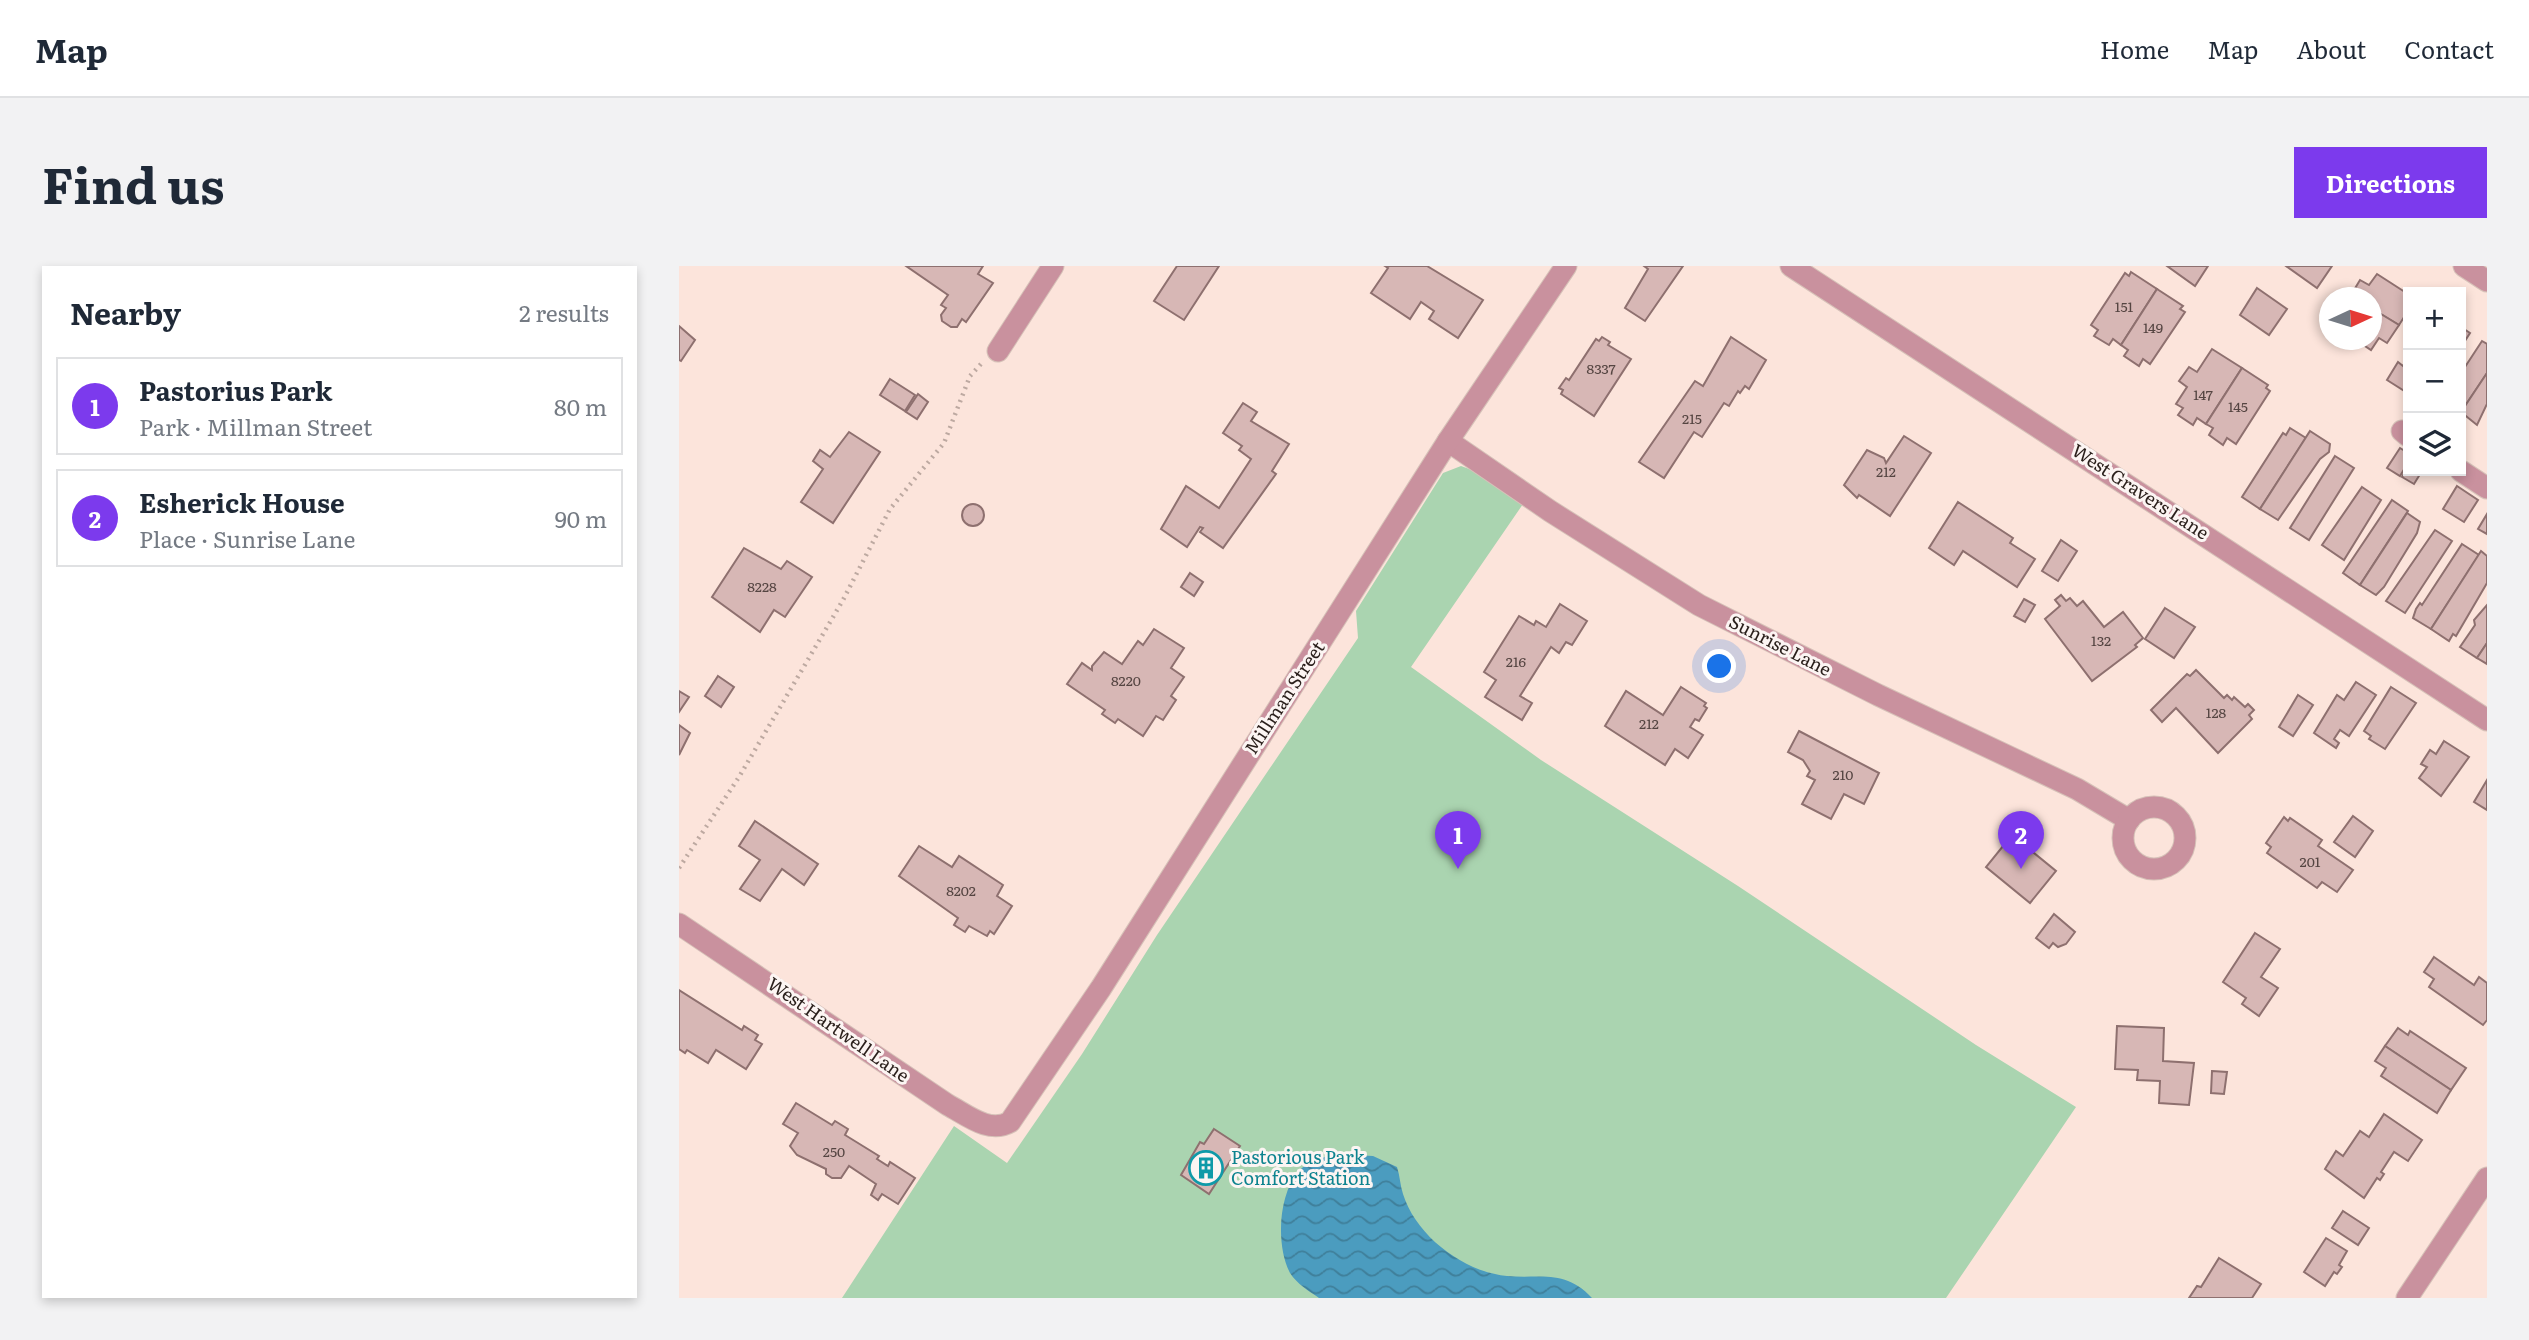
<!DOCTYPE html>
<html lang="en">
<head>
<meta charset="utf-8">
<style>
  :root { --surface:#fff; --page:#f2f2f3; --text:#1f2937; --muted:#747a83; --line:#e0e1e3; --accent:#7c3aed }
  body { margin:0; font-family:Literata,serif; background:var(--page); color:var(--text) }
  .controls { position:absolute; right:21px; top:21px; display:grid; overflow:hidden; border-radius:0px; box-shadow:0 4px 10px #0003 }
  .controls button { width:63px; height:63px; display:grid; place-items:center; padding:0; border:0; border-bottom:2px solid var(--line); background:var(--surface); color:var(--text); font:35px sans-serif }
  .compass { position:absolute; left:1640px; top:21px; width:63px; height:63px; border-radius:50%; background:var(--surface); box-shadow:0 4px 10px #0003; rotate:86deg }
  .you { position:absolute; left:1041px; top:401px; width:24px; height:24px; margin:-18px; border:5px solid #fff; border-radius:50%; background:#1a73e8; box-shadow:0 0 0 10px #1a73e833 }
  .badge { display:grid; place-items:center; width:46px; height:46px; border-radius:50%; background:var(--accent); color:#fff; font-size:23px; font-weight:700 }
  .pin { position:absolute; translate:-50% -58px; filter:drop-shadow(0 2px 4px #0008) }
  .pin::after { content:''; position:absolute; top:37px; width:24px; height:21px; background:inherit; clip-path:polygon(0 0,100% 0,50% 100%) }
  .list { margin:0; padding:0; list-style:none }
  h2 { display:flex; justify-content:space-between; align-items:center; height:91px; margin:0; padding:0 28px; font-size:30px }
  h2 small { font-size:23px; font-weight:400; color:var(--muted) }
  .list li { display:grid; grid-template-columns:46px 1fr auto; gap:21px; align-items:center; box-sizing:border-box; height:98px; margin:0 14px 14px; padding:0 14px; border:2px solid var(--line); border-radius:0px }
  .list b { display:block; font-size:26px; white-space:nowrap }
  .list p { margin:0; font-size:23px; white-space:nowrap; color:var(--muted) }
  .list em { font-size:23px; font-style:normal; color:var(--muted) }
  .icon { flex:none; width:38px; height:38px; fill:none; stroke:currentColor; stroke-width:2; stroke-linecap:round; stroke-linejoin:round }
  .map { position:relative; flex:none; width:1808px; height:1032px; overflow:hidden; border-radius:0px }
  header { display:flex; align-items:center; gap:42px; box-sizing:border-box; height:98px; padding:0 35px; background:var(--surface); border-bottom:2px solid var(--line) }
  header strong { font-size:33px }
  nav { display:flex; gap:38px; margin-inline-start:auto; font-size:24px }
  .intro { display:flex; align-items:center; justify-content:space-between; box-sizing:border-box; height:168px; padding:0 42px }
  h1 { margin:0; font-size:49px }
  .button { padding:18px 32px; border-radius:0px; background:var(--accent); color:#fff; font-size:24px; font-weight:700 }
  main { display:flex; gap:42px; padding:0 42px }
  aside { flex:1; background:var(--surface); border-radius:0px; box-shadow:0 4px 10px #0003 }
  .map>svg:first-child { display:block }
  .green { fill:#aad4b0 }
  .water { fill:url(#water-waves) }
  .building { fill:#d7b7b5; stroke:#8e706f; stroke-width:2 }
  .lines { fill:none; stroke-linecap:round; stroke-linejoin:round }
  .minor-casing { stroke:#d6c1b8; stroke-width:23 }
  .path { stroke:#bda9a1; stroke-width:4.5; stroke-dasharray:2 5; stroke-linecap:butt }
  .minor { stroke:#c9919e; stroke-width:21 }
  .labels { text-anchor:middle; stroke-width:6; stroke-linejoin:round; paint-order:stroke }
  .number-label { font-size:14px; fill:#554542 }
  .street-label { font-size:18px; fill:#2a1f1b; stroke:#fcf5f3 }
  .culture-label { font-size:18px; fill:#0d838f; stroke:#fcf5f3; text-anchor:start }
</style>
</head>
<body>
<header>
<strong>Map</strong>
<nav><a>Home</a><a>Map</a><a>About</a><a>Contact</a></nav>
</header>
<div class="intro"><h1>Find us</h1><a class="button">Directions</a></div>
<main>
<aside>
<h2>Nearby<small>2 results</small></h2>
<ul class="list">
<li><span class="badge">1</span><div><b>Pastorius Park</b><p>Park · Millman Street</p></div><em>80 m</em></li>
<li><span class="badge">2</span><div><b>Esherick House</b><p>Place · Sunrise Lane</p></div><em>90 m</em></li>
</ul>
</aside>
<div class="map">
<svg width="1808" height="1032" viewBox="0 0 1808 1032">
  <defs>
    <pattern id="water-waves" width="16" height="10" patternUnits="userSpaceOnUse" patternTransform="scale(1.75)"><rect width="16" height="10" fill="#4b9cbf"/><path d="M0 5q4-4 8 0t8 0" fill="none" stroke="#3f7f9a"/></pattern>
  </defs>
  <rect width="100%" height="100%" fill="#fce4db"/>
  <path class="green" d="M782,200L793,204L844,238L732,401L862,494L1059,620L1297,779L1397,841L1267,1032H163L275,860L328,897L403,788L478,669L679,372L677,345L764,207Z"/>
  <path class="water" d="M658,888L694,890L718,901C721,910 721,919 724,928C737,970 785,1006 828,1010C861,1013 886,1003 913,1032H640C630,1025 618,1018 611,1007C597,980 599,930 619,906C628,895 644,891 658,888Z"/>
  <g class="building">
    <path d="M227,0H304L299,8L314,17L287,56L283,53L278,61H272L263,55L262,49L267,42L262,39L269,29Z"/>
    <path d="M498,0H540L505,54L475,35Z"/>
    <path d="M706,0H748L804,34L779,72L750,53L755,45L742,36L731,53L692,27L709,2Z"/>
    <path d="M965,0H1004L966,55L946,42L969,3Z"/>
    <path d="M1488,0H1529L1516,20Z"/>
    <path d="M1607,0H1653L1638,22Z"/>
    <path d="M1452,6L1478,23L1442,79L1434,73L1430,79L1415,70L1419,64L1412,59L1446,7L1450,10Z"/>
    <path d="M1698,8L1729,28V45L1720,59L1692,42V32H1682L1683,29L1675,24L1681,14L1690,19Z"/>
    <path d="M1578,22L1608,43L1590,69L1561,49Z"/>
    <path d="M1478,23L1504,40L1501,43L1506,46L1471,98L1464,93L1460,100L1445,90L1449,84L1442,79Z"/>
    <path d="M1692,42L1720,59L1708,77L1700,72L1692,84L1677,74H1692Z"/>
    <path d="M0,60L16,74L2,95L0,94Z"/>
    <path d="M1782,61L1791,67L1782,81Z"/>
    <path d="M923,71L931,76L929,79L952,93L915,150L882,128L884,124L880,122L887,112L890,114L917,73L920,75Z"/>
    <path d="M1052,71L1087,94L1070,123L1066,120L1061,127L1059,125L1050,140L1045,137L1023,171L1015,166L985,212L960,196L1016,115L1024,120Z"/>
    <path d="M1803,75L1808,78V107L1782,146V107Z"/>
    <path d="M1533,83L1563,102L1527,158L1518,152L1514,159L1499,149L1504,142L1497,138L1508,121L1500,115L1510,101L1518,106Z"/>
    <path d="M1729,92V121L1727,126L1708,114L1719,96L1724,100Z"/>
    <path d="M1563,102L1589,119L1587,122L1591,125L1557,178L1548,172L1544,179L1530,169L1534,162L1527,158Z"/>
    <path d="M1808,107V138L1798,159L1782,146Z"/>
    <path d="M211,113L236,129L226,145L201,129Z"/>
    <path d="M239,128L249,136L238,153L227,146Z"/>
    <path d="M564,137L578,146L572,155L610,178L593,205L597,208L544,282L521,266L524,262L521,261L508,281L482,263L507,220L540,242L572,193L560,184L563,180L544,167Z"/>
    <path d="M1611,162L1627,172L1581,243L1563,231L1604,167L1607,169Z"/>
    <path d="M1631,165L1651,178L1650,186L1641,193L1599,254L1581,243Z"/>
    <path d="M170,166L201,186L154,257L122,236L144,203L134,195L141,184L151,191Z"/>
    <path d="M1225,170L1252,187L1211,250L1180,229L1178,232L1165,219L1188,184L1205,192L1207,197Z"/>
    <path d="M1721,182L1729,187V197L1721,210L1708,202Z"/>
    <path d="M1656,190L1675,202L1630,274L1611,262Z"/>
    <path d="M1729,200V205H1743L1735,218L1723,211Z"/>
    <path d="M1778,220L1799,234L1785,256L1764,243Z"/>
    <path d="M1683,221L1702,234L1665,294L1643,279Z"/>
    <path d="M1713,234L1729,245L1681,319L1664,307Z"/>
    <path d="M1279,236L1334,272L1331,277L1356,293L1338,321L1284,285L1275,299L1250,282Z"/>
    <circle cx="294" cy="249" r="11"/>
    <path d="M1728,247L1741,256L1738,267L1705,321L1697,329L1681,319Z"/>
    <path d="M1808,248V268L1799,263Z"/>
    <path d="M1756,264L1773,275L1726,347L1707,335Z"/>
    <path d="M1382,274L1398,285L1379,315L1363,305Z"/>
    <path d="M1783,278L1800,289L1752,363L1734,352L1737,343L1741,337L1743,339Z"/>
    <path d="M65,282L102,303L108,295L133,311L106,351L95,344L81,366L33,331Z"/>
    <path d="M1802,285L1808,290V317L1777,370L1774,368L1770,375L1752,363Z"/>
    <path d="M511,307L524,316L515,330L502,321Z"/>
    <path d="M1382,329L1387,335L1391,332L1398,340L1404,335L1425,361L1444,346L1464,372L1456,379L1458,381L1413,415L1366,353L1381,340L1376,334Z"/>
    <path d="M1345,333L1356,339L1346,356L1335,350Z"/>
    <path d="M881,338L908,355L893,379L887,376L880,387L872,381L841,430L853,437L843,454L806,431L817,414L805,406L840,350L855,359L857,355L867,361Z"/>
    <path d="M1808,339V377L1798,392L1781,381L1796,359L1795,354Z"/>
    <path d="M1486,342L1516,361L1495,392L1466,373Z"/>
    <path d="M475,363L505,382L492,402L505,411L492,430L497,434L484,454L477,450L464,470L439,453L436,457L423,448L426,444L388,418L403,397L413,404V400L425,386L443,398L459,375L464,379Z"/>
    <path d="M1808,377V398L1798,392Z"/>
    <path d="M1517,404L1545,432L1548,429L1553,434L1555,431L1566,441L1569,438L1575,444L1570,449L1573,453L1539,487L1497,442L1483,456L1472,444L1508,408L1511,410Z"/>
    <path d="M39,410L55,421L42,441L26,430Z"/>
    <path d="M1677,416L1697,429L1670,470L1661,464L1655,473L1660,477L1657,482L1635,467L1658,429L1665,434Z"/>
    <path d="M1002,421L1027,437L1025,440L1028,442L1020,455L1016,453L1011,461L1024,469L1009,492L996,483L986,499L926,460L947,425L984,449Z"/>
    <path d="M1712,421L1737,437L1706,483L1690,473L1692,470L1685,465Z"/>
    <path d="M0,425L10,431L0,446Z"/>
    <path d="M1619,429L1634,439L1614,470L1600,461Z"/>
    <path d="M0,459L11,467L0,489Z"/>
    <path d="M1120,465L1200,507L1185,538L1165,528L1152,553L1123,538L1136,514L1128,510L1131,505L1124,494L1109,486Z"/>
    <path d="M1765,475L1790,491L1762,530L1740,512L1748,501L1742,498L1751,484L1757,488Z"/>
    <path d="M1808,514V544L1795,536Z"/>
    <path d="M1674,550L1694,565L1676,591L1655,576Z"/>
    <path d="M1605,551L1609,555L1611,552L1643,574L1639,580L1674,604L1658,626L1643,616L1638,622L1588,587L1592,581L1587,577Z"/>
    <path d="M76,555L139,598L125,619L103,603L81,635L61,623L81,594L60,580Z"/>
    <path d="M1333,569L1377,605L1351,637L1307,601Z"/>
    <path d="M240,580L273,601L280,590L324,619L318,630L333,640L315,668L311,665L308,670L290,660L286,666L275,659L279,652L220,610Z"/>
    <path d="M1375,648L1396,666L1387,678L1379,681L1374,677L1370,682L1357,672Z"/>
    <path d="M1576,667L1601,683L1582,711L1599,722L1580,750L1563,738L1567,732L1544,716Z"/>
    <path d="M1755,691L1795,719L1800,711L1808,717V754L1804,759L1750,721L1755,713L1745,706Z"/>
    <path d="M0,724L63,764L65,760L79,769L76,774L83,778L67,803L37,784L29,797L8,784L6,787L0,783Z"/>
    <path d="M1438,760L1485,762L1484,795L1515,797L1510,839L1480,837L1481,815L1458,814L1459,804L1436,803Z"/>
    <path d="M1719,762L1729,769L1731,765L1787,802L1772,824L1706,780Z"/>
    <path d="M1706,780L1772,824L1758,847L1702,810L1707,802L1696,795Z"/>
    <path d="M1533,805L1548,806L1545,828L1532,827Z"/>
    <path d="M117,837L153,859L156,855L169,863L166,869L200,890L198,893L209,900L211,896L236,912L219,938L203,928L199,934L192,929L197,918L170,900L162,912H153L147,908V903L118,889L111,880L119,867L104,858Z"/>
    <path d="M1705,848L1743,874L1729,895L1715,886L1702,906L1705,908L1701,914L1698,912L1685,932L1646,903L1657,885L1664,890L1681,865L1690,871Z"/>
    <path d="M535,863L561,880L530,928L502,909L521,876L525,878Z"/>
    <path d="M1664,945L1690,962L1679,979L1653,962Z"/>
    <path d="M1647,972L1668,985L1660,999L1663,1001L1658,1008L1655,1006L1646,1020L1625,1006Z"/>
    <path d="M1540,992L1582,1018L1573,1032H1510L1518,1020L1522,1021Z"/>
  </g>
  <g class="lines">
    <g class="minor-casing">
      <g id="minor">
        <path d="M1112,0L1808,454"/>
        <path d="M1785,0L1808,15"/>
        <path d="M319,85L374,0"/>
        <path d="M1723,165L1729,170"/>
        <path d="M769,175L871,245L1020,339L1199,429L1398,523L1450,554"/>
        <path d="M1782,205L1808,222"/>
        <circle cx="1475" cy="572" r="31"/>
        <path d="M0,658L269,839C288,849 310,868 331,856L422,722L769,175L887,0"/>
        <path d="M1728,1032L1808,912"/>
      </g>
    </g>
    <path class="path" d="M0,602L60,511L164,334L211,243L265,177L291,110L302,98"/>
    <use href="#minor" class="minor"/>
  </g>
  <defs>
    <g id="building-ring" transform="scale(1.75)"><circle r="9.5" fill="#fcf5f3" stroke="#0f9aa8" stroke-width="1.5"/><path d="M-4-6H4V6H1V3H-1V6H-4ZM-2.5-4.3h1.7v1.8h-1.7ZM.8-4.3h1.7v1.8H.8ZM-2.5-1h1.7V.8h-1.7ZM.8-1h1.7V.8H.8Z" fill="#0f9aa8"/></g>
  </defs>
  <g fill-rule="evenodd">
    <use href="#building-ring" x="527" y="902"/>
  </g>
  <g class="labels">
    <g class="number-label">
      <text x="1445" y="46">151</text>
      <text x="1474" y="67">149</text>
      <text x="922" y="108">8337</text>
      <text x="1524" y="134">147</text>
      <text x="1559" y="146">145</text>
      <text x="1013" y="158">215</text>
      <text x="1207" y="211">212</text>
      <text x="83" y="326">8228</text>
      <text x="1422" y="380">132</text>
      <text x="837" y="401">216</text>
      <text x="447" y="420">8220</text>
      <text x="1537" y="452">128</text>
      <text x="970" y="463">212</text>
      <text x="1164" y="514">210</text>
      <text x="1631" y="601">201</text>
      <text x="282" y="630">8202</text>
      <text x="155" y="891">250</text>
    </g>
    <g class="street-label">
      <text transform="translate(1461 226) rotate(33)" y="6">West Gravers Lane</text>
      <text transform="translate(1101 380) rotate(27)" y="6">Sunrise Lane</text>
      <text transform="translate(606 432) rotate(-57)" y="6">Millman Street</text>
      <text transform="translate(159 764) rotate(35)" y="6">West Hartwell Lane</text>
    </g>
    <g class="culture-label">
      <text x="552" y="898">Pastorious Park<tspan x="552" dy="21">Comfort Station</tspan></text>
    </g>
  </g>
</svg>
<div class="controls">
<button>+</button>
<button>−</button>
<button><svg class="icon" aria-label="layers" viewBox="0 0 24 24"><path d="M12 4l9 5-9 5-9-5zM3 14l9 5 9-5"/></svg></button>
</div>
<svg class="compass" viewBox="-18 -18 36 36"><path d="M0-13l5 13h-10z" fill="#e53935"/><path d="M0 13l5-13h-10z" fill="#747a83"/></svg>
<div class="you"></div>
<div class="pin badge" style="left:779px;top:603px">1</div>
<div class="pin badge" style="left:1342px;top:603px">2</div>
</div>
</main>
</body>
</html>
